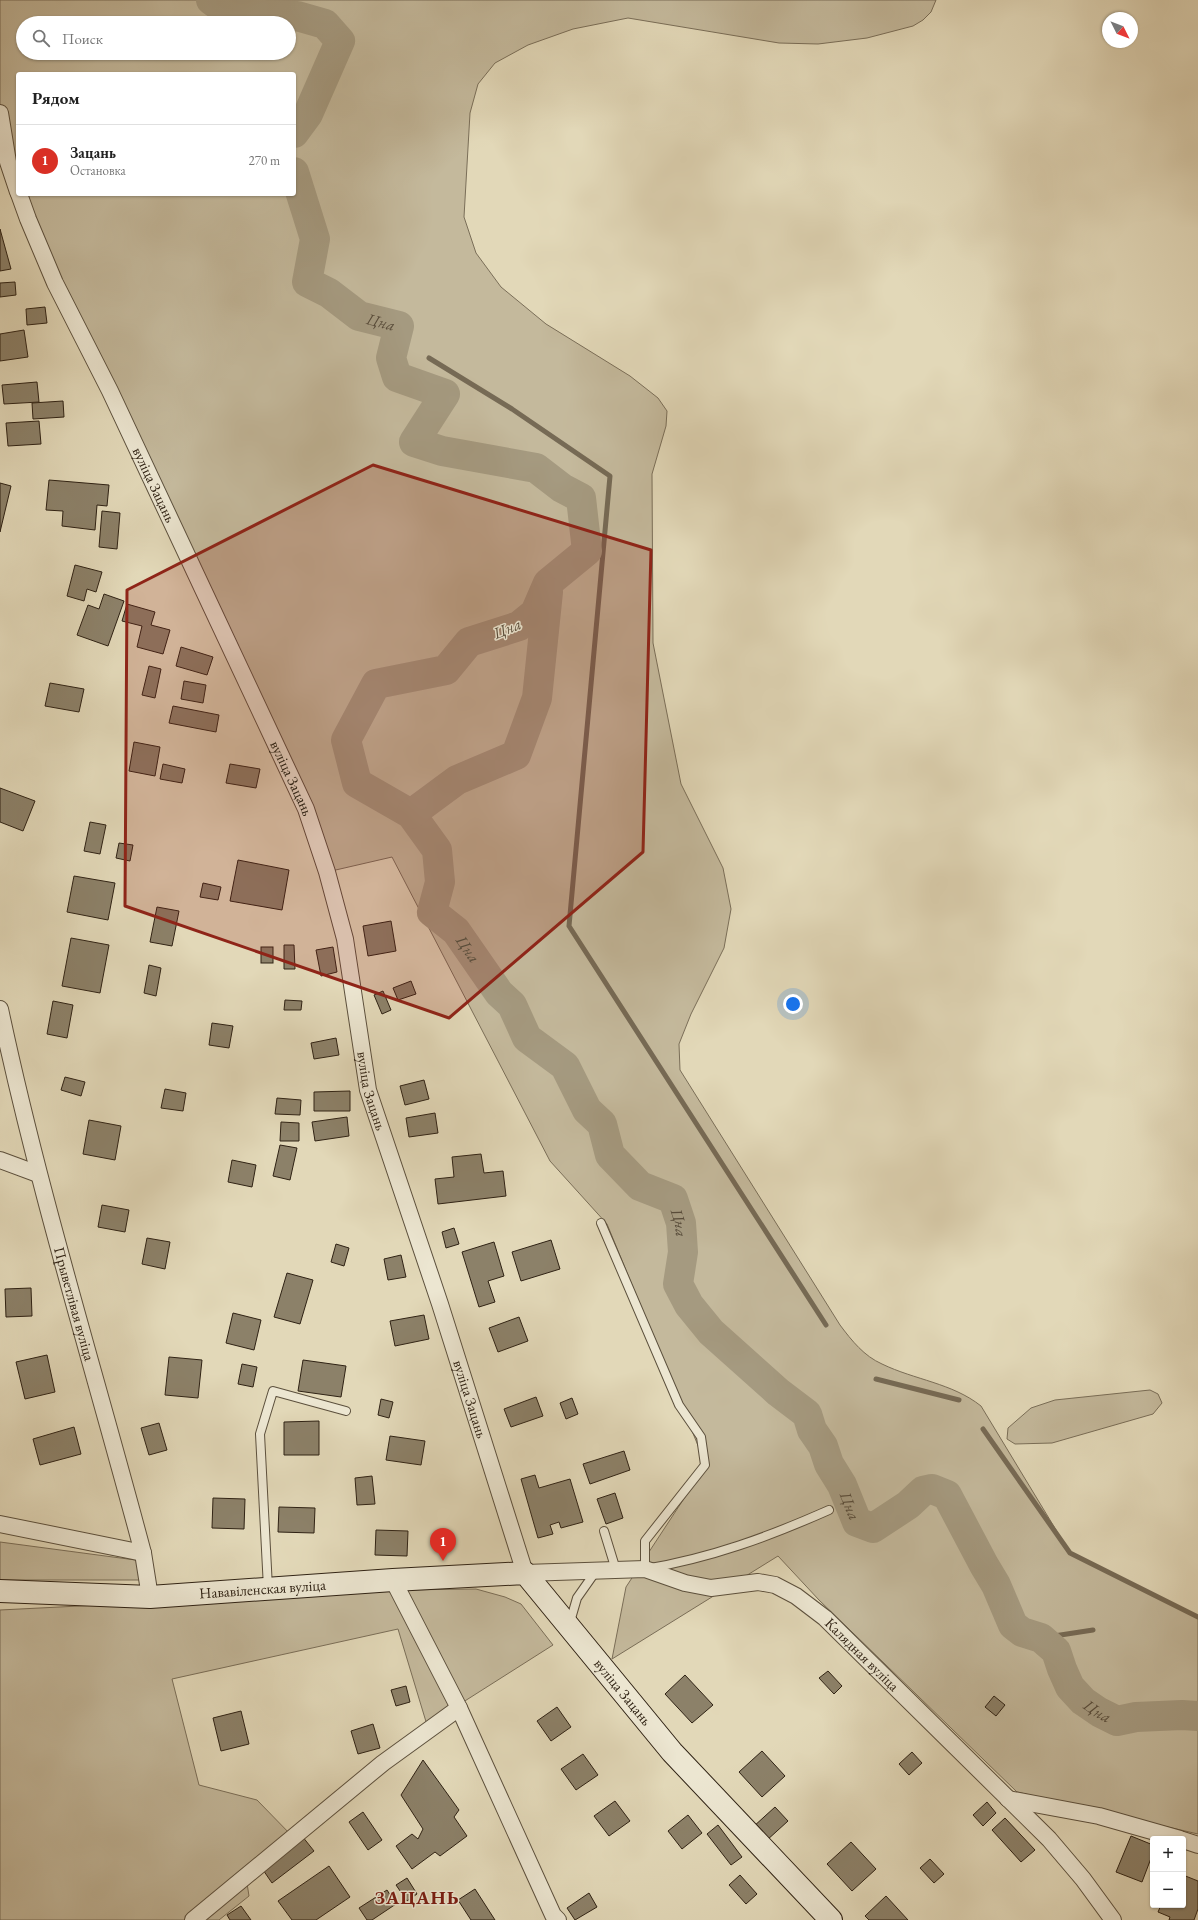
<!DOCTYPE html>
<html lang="ru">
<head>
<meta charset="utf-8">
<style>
  :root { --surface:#fff; --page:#f6f6f6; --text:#222; --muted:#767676; --line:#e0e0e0; --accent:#d93025 }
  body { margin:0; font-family:"EB Garamond",serif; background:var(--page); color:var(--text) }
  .controls { position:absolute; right:12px; bottom:12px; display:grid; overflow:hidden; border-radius:4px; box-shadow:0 1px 3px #0004 }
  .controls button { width:36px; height:36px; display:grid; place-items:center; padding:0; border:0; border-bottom:1px solid var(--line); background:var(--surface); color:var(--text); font:20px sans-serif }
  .compass { position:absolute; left:1102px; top:12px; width:36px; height:36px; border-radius:50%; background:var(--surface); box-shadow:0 1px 3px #0004; rotate:132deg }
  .you { position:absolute; left:793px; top:1004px; width:14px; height:14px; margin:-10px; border:3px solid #fff; border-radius:50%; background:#1a73e8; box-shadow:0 0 0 6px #1a73e833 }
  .badge { display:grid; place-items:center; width:26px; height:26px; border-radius:50%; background:var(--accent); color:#fff; font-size:13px; font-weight:700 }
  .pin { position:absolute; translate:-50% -33px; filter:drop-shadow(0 1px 2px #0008) }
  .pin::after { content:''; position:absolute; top:21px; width:14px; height:12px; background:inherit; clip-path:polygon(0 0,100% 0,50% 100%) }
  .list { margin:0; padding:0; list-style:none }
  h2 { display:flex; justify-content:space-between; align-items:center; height:52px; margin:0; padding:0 16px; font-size:17px }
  h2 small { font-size:13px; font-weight:400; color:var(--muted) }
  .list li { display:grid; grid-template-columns:26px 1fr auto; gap:12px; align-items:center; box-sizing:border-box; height:72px; padding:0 16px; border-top:1px solid var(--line) }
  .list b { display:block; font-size:15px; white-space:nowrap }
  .list p { margin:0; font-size:13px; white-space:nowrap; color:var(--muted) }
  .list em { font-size:13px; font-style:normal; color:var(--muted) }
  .icon { flex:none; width:22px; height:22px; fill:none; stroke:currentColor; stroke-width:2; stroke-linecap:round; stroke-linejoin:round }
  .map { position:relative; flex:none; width:1198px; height:1920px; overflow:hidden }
  .search { position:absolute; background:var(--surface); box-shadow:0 1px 3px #0004; left:16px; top:16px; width:280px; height:44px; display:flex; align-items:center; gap:10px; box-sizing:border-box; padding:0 14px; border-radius:22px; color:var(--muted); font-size:15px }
  .panel { position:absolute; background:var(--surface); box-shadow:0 1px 3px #0004; left:16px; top:72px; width:280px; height:124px; border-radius:4px }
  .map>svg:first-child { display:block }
  .green { fill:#c4b99c; stroke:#7a6e58; fill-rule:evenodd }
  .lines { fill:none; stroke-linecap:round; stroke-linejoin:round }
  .stream { stroke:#766a55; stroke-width:5 }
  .river { stroke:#a59a80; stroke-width:30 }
  .building { fill:#8c8169; stroke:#2f2214 }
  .lane-casing { stroke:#5c503d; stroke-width:10 }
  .street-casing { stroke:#5c503d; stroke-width:18 }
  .secondary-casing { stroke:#2f2214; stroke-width:24 }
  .lane { stroke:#ece6d1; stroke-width:8 }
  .street { stroke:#ece6d1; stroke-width:16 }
  .secondary { stroke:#ece6d1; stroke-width:22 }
  .marked { fill:#8f2418; fill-opacity:0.2; stroke:#8f2418; stroke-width:3; stroke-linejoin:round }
  .labels { text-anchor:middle; stroke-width:3; stroke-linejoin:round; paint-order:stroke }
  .street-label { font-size:15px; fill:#2f2214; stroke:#ece6d1 }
  .water-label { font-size:16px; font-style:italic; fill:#584c3a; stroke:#ece6d1 }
  .district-label { font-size:19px; font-weight:bold; letter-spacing:1px; fill:#7a1f14; stroke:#ece6d1 }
</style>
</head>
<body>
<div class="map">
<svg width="1198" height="1920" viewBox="0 0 1198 1920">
  <rect width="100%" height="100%" fill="#e2d8b8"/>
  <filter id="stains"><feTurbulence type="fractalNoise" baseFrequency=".005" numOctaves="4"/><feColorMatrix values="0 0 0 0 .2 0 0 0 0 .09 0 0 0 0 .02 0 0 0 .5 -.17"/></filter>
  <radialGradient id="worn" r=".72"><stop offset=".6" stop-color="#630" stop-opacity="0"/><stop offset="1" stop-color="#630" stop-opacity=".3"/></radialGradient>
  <g class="green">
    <path d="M0,0H936L931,12L923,20L913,26L867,38L818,44L779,43L628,18L573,29L528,45L495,63L478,84L470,113L464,217L476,253L501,287L546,324L630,376L658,398L667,411L666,426L652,474L653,643L681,784L723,868L731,909L724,948L691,1014L679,1044L680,1070L840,1325C852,1341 864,1356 882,1364C915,1380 952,1383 981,1406L1070,1553L1198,1617V1834L1017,1792L819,1600L778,1556L612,1659L626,1587L706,1465L607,1224L550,1161L392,857L327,872L110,391L24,194H294V74H18V175L0,111ZM23,23H289V53H23Z"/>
    <path d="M1150,1390L1158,1394L1162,1403L1153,1414L1052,1443L1015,1444L1007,1439L1008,1428L1031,1408L1055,1400Z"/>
    <path d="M0,1542L143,1561L148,1580H0Z"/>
    <path d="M476,1589L505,1597L521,1604L553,1645L427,1725L398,1629L172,1679L199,1785L257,1800L294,1838L246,1877L249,1896L219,1920H0V1610L396,1590Z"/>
  </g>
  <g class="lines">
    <g class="stream">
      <path d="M429,358L512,409L610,476L569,926L826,1325"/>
      <path d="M876,1379L959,1400"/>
      <path d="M983,1429L1070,1553L1198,1617"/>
      <path d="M1041,1638L1093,1630"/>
    </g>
    <g class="river">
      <path d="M211,0L218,5L263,15L297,16L325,24L340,41L308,114L294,133"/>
      <path id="s1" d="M294,172L315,239L307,282L329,293L359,316L399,326L391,358L397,377L445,394L414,442L442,451L536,468L562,488L581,498L587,551L548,583L535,613L519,626L469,642L446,670L376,684L346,740L357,783L411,814L437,850L440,882L432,912L456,931L499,993L512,1005L527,1038L565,1066L587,1110L602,1124L610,1155L640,1186L673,1199L681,1223L683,1252L678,1284L689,1305L711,1332L778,1392L807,1414L812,1430L823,1446L829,1464L842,1485L857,1522L873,1528L908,1505L923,1491L932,1489L947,1495L984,1565L996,1585L1013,1625L1022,1632L1041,1638L1056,1651L1062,1669L1070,1687L1083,1701L1099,1712L1117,1721L1136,1717L1182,1715L1198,1716"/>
      <path d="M411,814L457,780L516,755L537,698L548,592"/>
    </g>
  </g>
  <g class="building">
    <path d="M0,229L11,269L0,271Z"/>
    <path d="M15,282L16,295L0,297V283Z"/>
    <path d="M45,307L47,323L27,325L26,309Z"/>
    <path d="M24,330L28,357L0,361V334Z"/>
    <path d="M37,382L39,402L4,404L2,385Z"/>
    <path d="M63,401L64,417L33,419L32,403Z"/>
    <path d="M39,421L41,444L8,446L6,423Z"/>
    <path d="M49,480L109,485L107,506L97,505L95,530L62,526L63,511L46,510Z"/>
    <path d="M0,483L11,486L0,532Z"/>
    <path d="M102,511L120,513L117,549L99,547Z"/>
    <path d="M75,565L102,572L96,592L87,589L84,601L67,596Z"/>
    <path d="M104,594L124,601L108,646L77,635L88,605L99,609Z"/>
    <path d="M127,604L155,612L151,625L170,630L163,654L137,647L142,626L122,621Z"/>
    <path d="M181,647L213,657L207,675L176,666Z"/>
    <path d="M149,666L161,669L155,698L142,695Z"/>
    <path d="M184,681L206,685L203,703L181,699Z"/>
    <path d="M50,683L84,689L79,712L45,706Z"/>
    <path d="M173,706L219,715L216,732L169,723Z"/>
    <path d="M134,742L160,747L155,776L129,771Z"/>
    <path d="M163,764L185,769L182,783L160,779Z"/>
    <path d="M230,764L260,769L256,788L226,783Z"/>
    <path d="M0,788L35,801L23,831L0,822Z"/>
    <path d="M90,822L106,825L100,854L84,851Z"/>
    <path d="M119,843L133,845L130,861L116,858Z"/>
    <path d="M238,860L289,870L282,910L230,901Z"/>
    <path d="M74,876L115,883L108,920L67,912Z"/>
    <path d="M203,883L221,887L218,900L200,897Z"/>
    <path d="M157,907L179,911L172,946L150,942Z"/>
    <path d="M391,921L396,951L368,956L363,926Z"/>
    <path d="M71,938L109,945L100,993L62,986Z"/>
    <path d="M284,945H294L295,969H284Z"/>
    <rect x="261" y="947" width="12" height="16"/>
    <path d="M333,947L337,972L321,976L316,950Z"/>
    <path d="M149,965L161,968L156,996L144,993Z"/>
    <path d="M411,981L416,994L398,1000L393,988Z"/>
    <path d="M383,991L391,1010L382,1014L374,995Z"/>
    <path d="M285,1000L302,1001L301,1010H284Z"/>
    <path d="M53,1001L73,1005L67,1038L47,1034Z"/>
    <path d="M212,1023L233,1026L229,1048L209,1045Z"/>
    <path d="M336,1038L339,1055L314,1059L311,1043Z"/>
    <path d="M65,1077L85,1082L81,1096L61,1090Z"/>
    <path d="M424,1080L429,1099L405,1105L400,1086Z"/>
    <path d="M165,1089L186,1093L183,1111L161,1108Z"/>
    <path d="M350,1091V1111H314V1092Z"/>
    <path d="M277,1098L301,1100L300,1115L275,1114Z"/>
    <path d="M435,1113L438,1133L409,1137L406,1118Z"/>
    <path d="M347,1117L349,1136L315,1141L312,1122Z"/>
    <path d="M89,1120L121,1126L115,1160L83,1154Z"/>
    <path d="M281,1122L299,1123V1141H280Z"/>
    <path d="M280,1145L297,1148L290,1180L273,1176Z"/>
    <path d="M481,1154L484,1173L503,1171L506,1196L438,1204L435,1179L454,1177L452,1157Z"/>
    <path d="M232,1160L256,1165L252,1187L228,1182Z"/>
    <path d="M102,1205L129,1210L125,1232L98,1227Z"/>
    <path d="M454,1228L459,1244L446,1248L442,1232Z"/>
    <path d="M147,1238L170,1242L165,1269L142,1264Z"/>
    <path d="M551,1240L560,1269L521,1281L512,1252Z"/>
    <path d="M494,1242L504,1276L488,1281L495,1302L479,1307L462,1252Z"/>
    <path d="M336,1244L349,1248L344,1266L331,1262Z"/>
    <path d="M401,1255L406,1277L388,1280L384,1259Z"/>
    <path d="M287,1273L313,1280L300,1324L274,1317Z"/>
    <path d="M31,1288L32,1316L6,1317L5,1289Z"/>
    <path d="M233,1313L261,1320L254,1350L226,1343Z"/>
    <path d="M424,1315L429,1339L395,1346L390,1321Z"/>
    <path d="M519,1317L528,1341L498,1352L489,1328Z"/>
    <path d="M47,1355L55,1392L25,1399L16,1362Z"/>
    <path d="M169,1357L202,1360L198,1398L165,1395Z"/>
    <path d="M303,1360L346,1366L341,1397L298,1391Z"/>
    <path d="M242,1364L257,1367L253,1387L238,1384Z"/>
    <path d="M536,1397L543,1416L511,1427L504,1409Z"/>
    <path d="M572,1398L578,1414L566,1419L560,1403Z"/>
    <path d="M381,1399L393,1402L389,1418L378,1415Z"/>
    <path d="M319,1421V1455H284V1422Z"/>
    <path d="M159,1423L167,1450L149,1455L141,1428Z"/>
    <path d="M74,1427L81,1454L40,1465L33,1439Z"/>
    <path d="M390,1436L425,1441L421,1465L386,1460Z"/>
    <path d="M624,1451L630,1470L590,1484L583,1464Z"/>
    <path d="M535,1475L539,1488L570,1479L583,1522L561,1528L559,1522L550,1525L553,1534L538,1538L521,1479Z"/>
    <path d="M372,1476L375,1504L357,1505L355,1478Z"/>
    <path d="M615,1493L623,1518L606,1524L597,1499Z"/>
    <path d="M213,1498L245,1499L244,1529L212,1528Z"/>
    <path d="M279,1507L315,1508L314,1533L278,1532Z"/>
    <path d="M376,1530L408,1531L407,1556L375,1555Z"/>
    <path d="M828,1671L842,1686L834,1694L819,1678Z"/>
    <path d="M685,1675L713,1705L692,1723L665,1694Z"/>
    <path d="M406,1686L410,1702L396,1706L391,1690Z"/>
    <path d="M994,1696L1005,1705L996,1716L985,1707Z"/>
    <path d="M557,1707L571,1727L551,1741L537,1721Z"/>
    <path d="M241,1711L249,1744L221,1751L213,1718Z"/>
    <path d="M373,1724L380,1748L358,1754L351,1731Z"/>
    <path d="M762,1751L785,1776L762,1797L739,1772Z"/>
    <path d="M912,1752L922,1763L909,1775L899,1764Z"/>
    <path d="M583,1754L598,1775L576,1790L561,1769Z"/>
    <path d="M423,1760L459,1810L454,1817L467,1836L440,1856L435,1852L412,1869L396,1846L412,1834L418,1839L423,1829L401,1795Z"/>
    <path d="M615,1801L630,1821L609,1836L594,1816Z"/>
    <path d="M987,1802L996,1813L983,1826L973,1815Z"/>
    <path d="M775,1807L788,1821L766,1841L753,1827Z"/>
    <path d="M363,1812L382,1840L368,1850L349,1822Z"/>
    <path d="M688,1815L702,1833L682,1849L668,1831Z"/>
    <path d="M1005,1818L1035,1850L1021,1862L992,1830Z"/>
    <path d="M718,1825L742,1857L731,1865L707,1834Z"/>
    <path d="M302,1836L314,1851L272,1883L261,1867Z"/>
    <path d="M1131,1836L1153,1845V1853L1142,1882L1116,1872Z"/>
    <path d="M851,1842L876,1869L852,1891L827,1864Z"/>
    <path d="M930,1859L944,1874L934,1883L920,1868Z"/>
    <path d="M329,1866L350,1897L316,1920H292L278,1901Z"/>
    <path d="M740,1875L757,1894L746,1904L729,1885Z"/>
    <path d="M1183,1875L1198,1881V1909L1194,1920H1169L1170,1917L1158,1912L1161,1905H1183Z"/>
    <path d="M407,1878L417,1894L407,1901L396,1885Z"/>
    <path d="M475,1889L495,1920H471L458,1900Z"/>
    <path d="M387,1890L396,1904L372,1920H367L359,1908Z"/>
    <path d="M589,1893L597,1907L575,1920L567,1908Z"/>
    <path d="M886,1896L908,1920H869L865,1916Z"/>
    <path d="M241,1906L251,1920H230L227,1915Z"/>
  </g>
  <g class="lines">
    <g class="lane-casing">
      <g id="lane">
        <path d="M601,1223L679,1405L701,1437L705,1465L645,1541V1569C711,1558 768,1537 829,1510"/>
        <path d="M604,1531L616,1570"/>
        <path d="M268,1588L260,1434L273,1391L346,1411"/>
        <path d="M570,1622L577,1598L596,1571"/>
      </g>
    </g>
    <g class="street-casing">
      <g id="street">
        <path d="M0,113L8,162L18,192"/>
        <path id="s2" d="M19,194L28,219L55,283L110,391L306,809L327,872L345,939L368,1090L440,1304L525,1573L645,1569L685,1583L711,1588L758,1582L775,1585L796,1596L825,1618L1049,1839L1083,1879L1113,1920"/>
        <path id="s3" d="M0,1009C39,1193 95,1372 143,1553L150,1597"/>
        <path d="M0,1160L38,1174"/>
        <path d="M0,1524L143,1553"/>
        <path d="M393,1580L459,1708L553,1915L558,1920"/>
        <path d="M1008,1799L1099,1816L1180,1839"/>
        <path d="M1183,1840L1198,1845"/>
        <path d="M193,1920L383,1763L459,1708"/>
      </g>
    </g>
    <g class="secondary-casing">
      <g id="secondary">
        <path id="s4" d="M0,1591L150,1597L393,1580L525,1573L672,1752L831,1920"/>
      </g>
    </g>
    <use href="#lane" class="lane"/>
    <use href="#street" class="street"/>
    <use href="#secondary" class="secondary"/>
  </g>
  <path class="marked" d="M373,465L651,550L643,852L449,1018L125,906L127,590Z"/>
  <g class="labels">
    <g class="street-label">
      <text dy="5" stroke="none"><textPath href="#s2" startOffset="321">вуліца Зацань</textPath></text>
      <text dy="5" stroke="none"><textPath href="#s2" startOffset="645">вуліца Зацань</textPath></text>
      <text dy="5" stroke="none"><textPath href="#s2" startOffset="969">вуліца Зацань</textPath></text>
      <text dy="5" stroke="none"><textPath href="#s3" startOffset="304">Прыветлівая вуліца</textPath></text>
      <text dy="5" stroke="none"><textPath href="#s2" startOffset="1293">вуліца Зацань</textPath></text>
      <text dy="5" stroke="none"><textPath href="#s4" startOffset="263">Нававіленская вуліца</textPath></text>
      <text dy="5" stroke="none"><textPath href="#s2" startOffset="1841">Калядная вуліца</textPath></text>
      <text dy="5" stroke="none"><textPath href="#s4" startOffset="680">вуліца Зацань</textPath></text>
    </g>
    <g class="water-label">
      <text dy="6" stroke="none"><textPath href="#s1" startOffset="199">Цна</textPath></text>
      <text transform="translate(507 628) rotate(-23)" y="6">Цна</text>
      <text dy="6" stroke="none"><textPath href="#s1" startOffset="1205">Цна</textPath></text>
      <text dy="6" stroke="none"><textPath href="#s1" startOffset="1565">Цна</textPath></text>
      <text dy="6" stroke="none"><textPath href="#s1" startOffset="1914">Цна</textPath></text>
      <text dy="6" stroke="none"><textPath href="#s1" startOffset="2309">Цна</textPath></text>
    </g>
    <g class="district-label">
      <text x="417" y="1904">ЗАЦАНЬ</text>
    </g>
  </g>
  <rect width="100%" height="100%" filter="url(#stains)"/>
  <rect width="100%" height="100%" fill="url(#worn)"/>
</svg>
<div class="controls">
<button>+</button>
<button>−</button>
</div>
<svg class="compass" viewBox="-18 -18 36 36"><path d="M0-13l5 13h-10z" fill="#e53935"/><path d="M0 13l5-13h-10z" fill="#767676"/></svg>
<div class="you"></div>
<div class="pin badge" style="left:443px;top:1561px">1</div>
<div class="search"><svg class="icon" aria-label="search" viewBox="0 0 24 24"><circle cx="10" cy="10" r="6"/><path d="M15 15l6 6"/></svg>Поиск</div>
<section class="panel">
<h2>Рядом<small></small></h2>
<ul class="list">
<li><span class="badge">1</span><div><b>Зацань</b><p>Остановка</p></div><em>270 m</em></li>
</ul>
</section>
</div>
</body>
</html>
